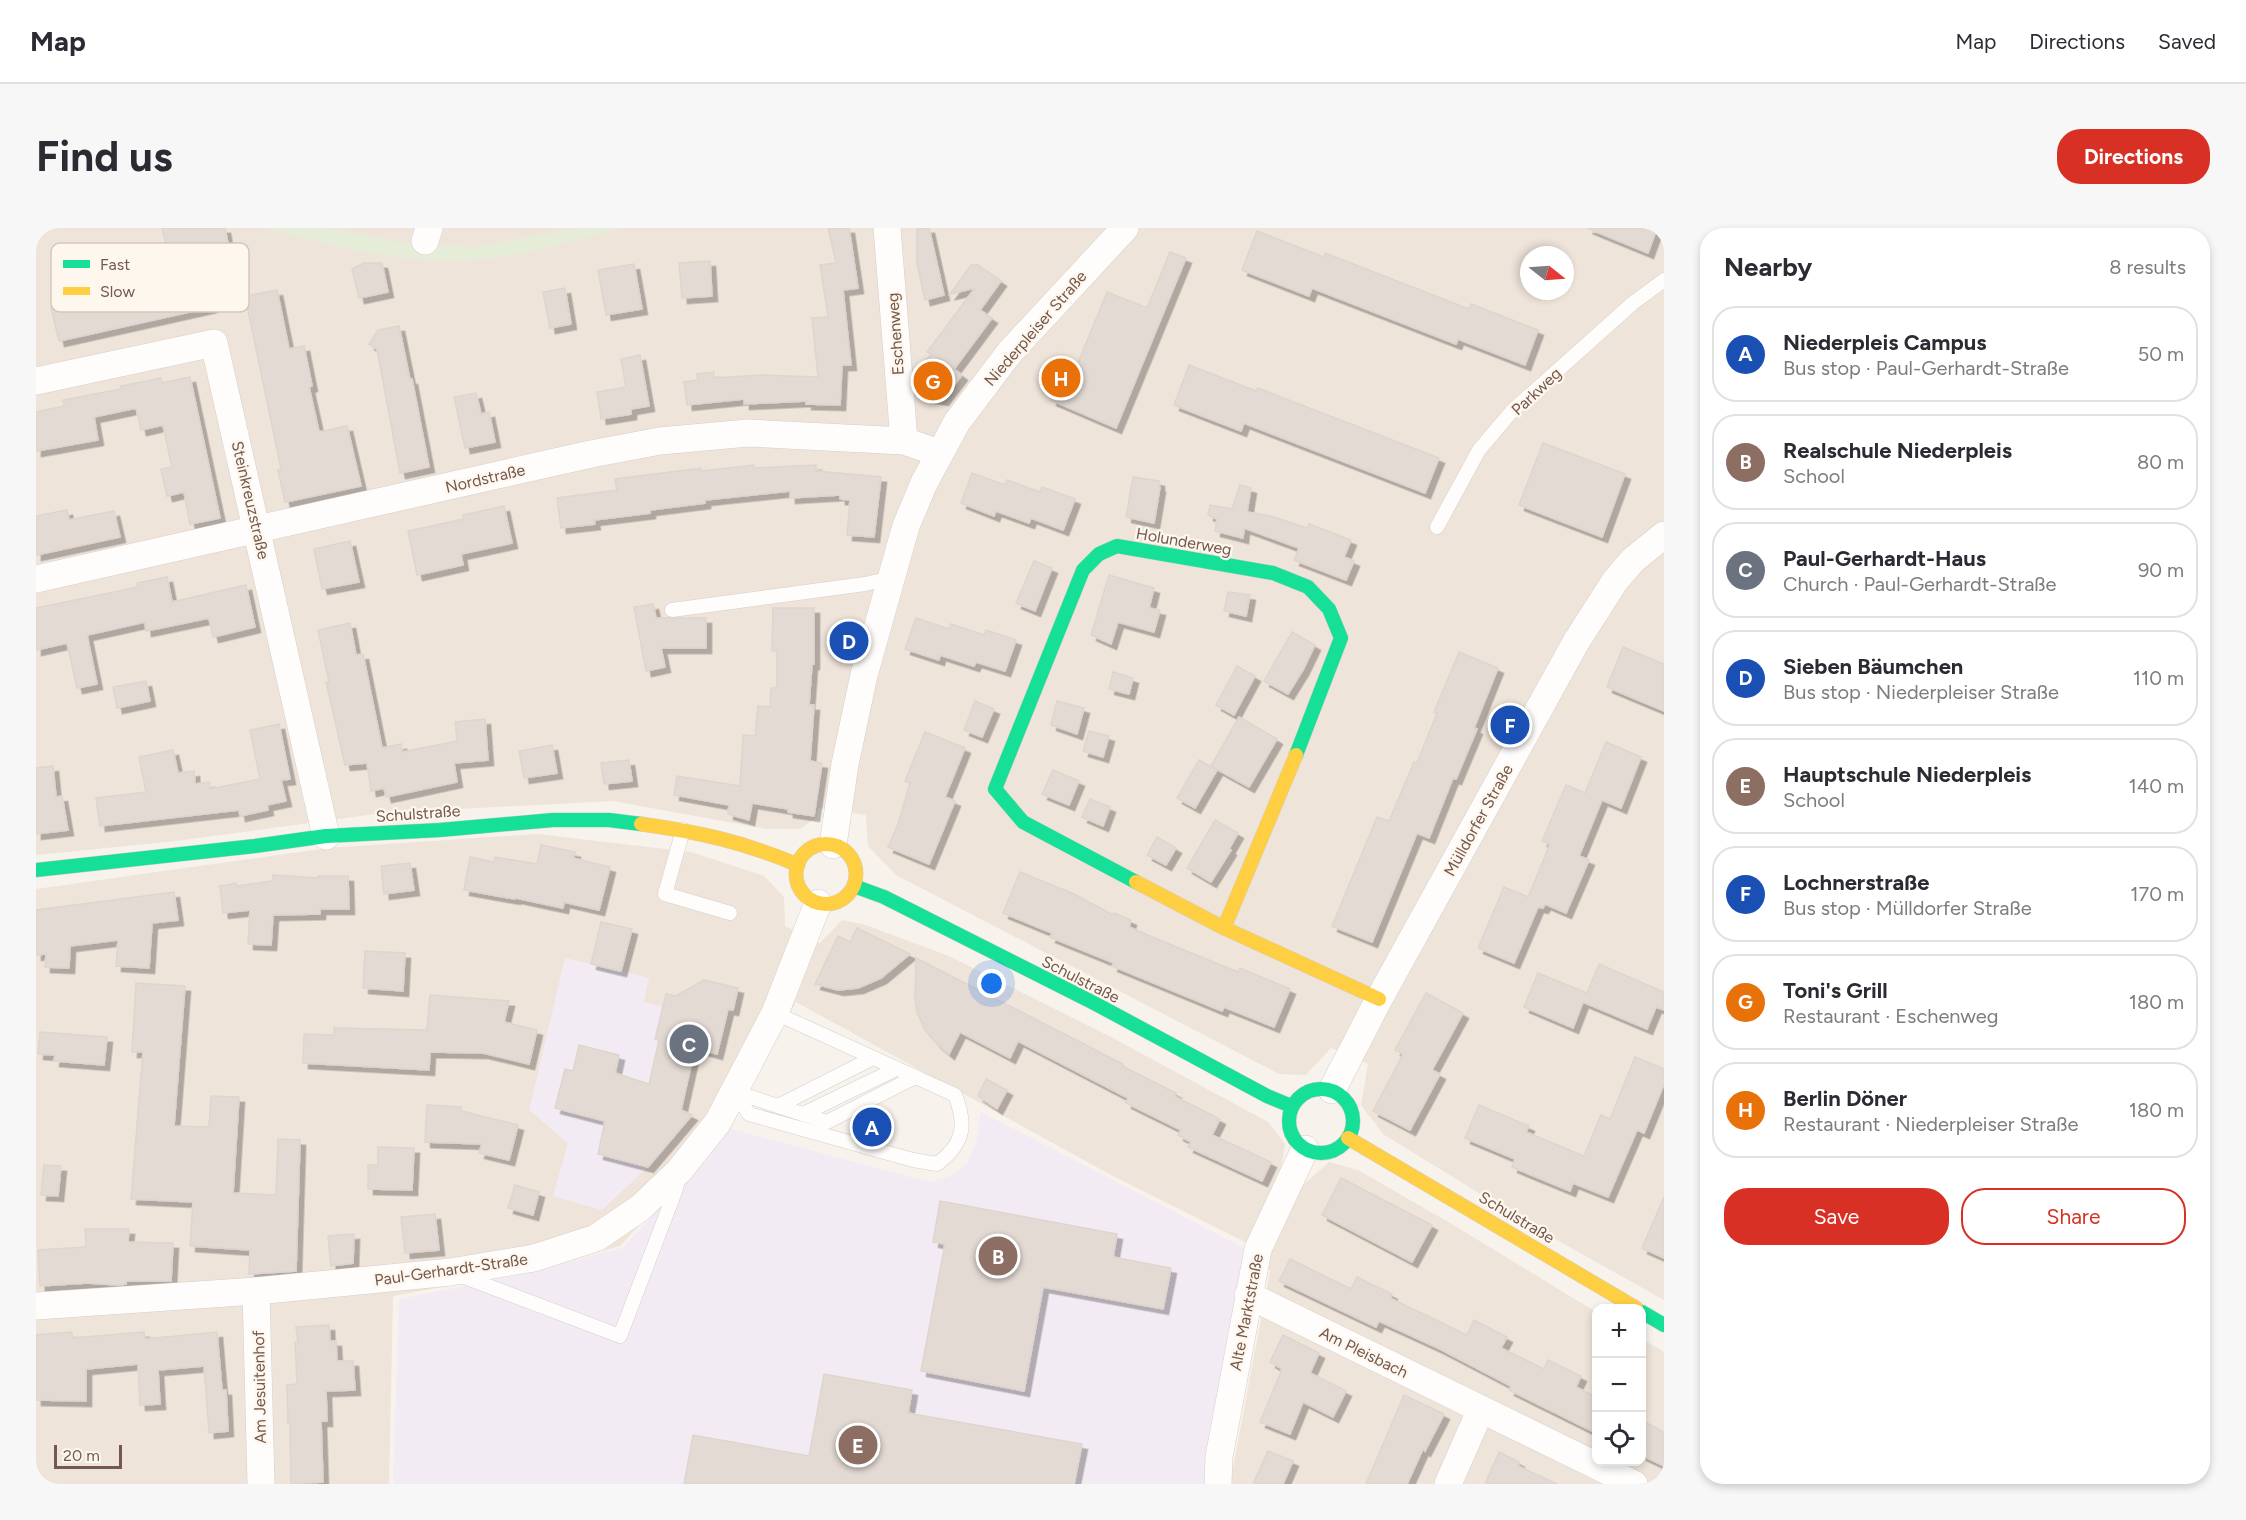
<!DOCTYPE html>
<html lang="en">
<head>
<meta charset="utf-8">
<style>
  :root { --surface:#fff; --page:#f7f7f7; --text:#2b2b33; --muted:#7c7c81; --line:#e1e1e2; --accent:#d93025 }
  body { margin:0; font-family:Figtree,sans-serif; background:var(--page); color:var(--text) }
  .controls { position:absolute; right:18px; bottom:18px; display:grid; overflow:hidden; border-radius:12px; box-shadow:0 3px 9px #0003 }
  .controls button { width:54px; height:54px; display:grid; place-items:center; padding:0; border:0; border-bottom:2px solid var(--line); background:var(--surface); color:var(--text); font:30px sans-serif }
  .compass { position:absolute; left:1484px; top:18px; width:54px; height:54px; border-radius:50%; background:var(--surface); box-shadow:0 3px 9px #0003; rotate:107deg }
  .scale { position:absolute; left:18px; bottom:15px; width:68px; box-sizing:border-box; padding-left:6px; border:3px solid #74584d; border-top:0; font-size:16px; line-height:21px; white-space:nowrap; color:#74584d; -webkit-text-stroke:4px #fef7ee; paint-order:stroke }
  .you { position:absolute; left:956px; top:756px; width:21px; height:21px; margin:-15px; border:4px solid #fff; border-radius:50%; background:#1a73e8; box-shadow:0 0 0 9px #1a73e833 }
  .badge { display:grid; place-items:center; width:39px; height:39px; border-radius:50%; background:var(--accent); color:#fff; font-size:20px; font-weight:700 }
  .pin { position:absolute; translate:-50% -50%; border:3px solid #fff; box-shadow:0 2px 6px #0006 }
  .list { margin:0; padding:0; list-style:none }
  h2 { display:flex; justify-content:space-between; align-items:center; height:78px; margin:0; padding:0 24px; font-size:26px }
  h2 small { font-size:20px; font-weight:400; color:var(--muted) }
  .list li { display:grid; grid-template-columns:39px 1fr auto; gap:18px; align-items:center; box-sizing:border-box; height:96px; margin:0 12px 12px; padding:0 12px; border:2px solid var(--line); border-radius:24px }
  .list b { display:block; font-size:22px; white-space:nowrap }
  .list p { margin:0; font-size:20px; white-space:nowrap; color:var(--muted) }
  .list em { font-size:20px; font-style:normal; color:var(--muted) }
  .actions { display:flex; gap:12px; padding:18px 24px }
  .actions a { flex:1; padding:14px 0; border:2px solid var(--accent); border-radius:24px; text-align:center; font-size:21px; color:var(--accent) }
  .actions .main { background:var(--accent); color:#fff }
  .icon { flex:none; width:33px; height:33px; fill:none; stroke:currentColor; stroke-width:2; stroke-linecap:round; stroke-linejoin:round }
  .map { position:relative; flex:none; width:1628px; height:1256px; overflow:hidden; border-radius:24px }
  header { display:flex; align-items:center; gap:36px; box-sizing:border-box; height:84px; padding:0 30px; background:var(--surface); border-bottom:2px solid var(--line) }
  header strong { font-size:28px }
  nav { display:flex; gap:33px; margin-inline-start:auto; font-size:21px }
  .intro { display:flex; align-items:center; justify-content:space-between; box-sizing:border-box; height:144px; padding:0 36px }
  h1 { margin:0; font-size:42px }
  .button { padding:15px 27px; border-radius:24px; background:var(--accent); color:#fff; font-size:21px; font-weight:700 }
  main { display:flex; gap:36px; padding:0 36px }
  aside { flex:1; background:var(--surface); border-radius:24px; box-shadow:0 3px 9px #0003 }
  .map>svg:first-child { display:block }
  .residential { fill:#efe4da; fill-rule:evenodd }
  .education { fill:#f3ebf3 }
  .green { fill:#e5ecd8 }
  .building { fill:#e3dad4; stroke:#dfd5cf; stroke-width:1.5; filter:url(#shadow) }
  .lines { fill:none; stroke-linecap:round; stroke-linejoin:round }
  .lane-casing { stroke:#d6cec9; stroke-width:15 }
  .street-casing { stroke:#d6cec9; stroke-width:28 }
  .fast-casing { stroke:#d6cec8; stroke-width:15 }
  .slow-casing { stroke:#d6cec8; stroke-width:15 }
  .lane { stroke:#fefdfc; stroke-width:14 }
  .street { stroke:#fefdfc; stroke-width:27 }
  .fast { stroke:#16e098; stroke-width:14 }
  .slow { stroke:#ffcf43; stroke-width:14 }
  .labels { text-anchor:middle; stroke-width:4.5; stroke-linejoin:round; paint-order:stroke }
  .street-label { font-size:16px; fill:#74584d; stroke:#fef7ee }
  .key { fill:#fef7ee; stroke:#d5c7be; stroke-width:1.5 }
  .key-label { font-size:16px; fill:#74584d }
</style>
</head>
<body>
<header>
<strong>Map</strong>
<nav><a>Map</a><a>Directions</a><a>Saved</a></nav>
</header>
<div class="intro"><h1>Find us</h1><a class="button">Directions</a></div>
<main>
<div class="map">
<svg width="1628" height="1256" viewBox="0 0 1628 1256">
  <defs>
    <filter id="shadow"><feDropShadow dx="5.5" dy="5.5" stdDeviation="0" flood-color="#0004"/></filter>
  </defs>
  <rect width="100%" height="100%" fill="#f7f2ec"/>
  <g class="residential">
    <path d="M0,0H1628V1072L1503,1002L1347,906L1325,877L1332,836L1295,820L1270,847L1243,846L860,647L832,618L830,587L782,580L781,589L764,601H731L577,573L347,585L140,613L0,627ZM1493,27H1529V63H1493Z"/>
    <path d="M501,606L655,624L728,648L748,669L749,698L784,715L806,692L830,697L913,728L1077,810L1232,894L1249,916L1244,948L1264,960L1293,934L1322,942L1414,995L1560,1084V1234H1606V1111L1628,1124V1256H1194L1234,1043L1213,1016L1077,948L760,774L691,899L667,930L584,1018L483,1045L357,1068L353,1256H0V661L292,620Z"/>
  </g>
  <g class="education">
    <path d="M529,730L613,750L608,774L627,779L623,812L613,855L645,882L656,887L612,939L566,982L517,968L532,915L493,882Z"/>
    <path d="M945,884L1210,1021L1169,1256H357L363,1071L484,1047L586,1020L670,932L692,900L893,954L915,948L931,935L940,915Z"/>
  </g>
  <path class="green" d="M230,0H290L368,15L400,18L440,19L542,0H585C541,12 496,25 451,31C376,40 301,19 230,0Z"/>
  <g class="building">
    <path d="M126,0H189L192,16L184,18L172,30L165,31L176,79L23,113L15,79L42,73L43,77L117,60L112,35L133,30Z"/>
    <path d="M792,0H813L822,60L807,62L815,137H806L804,177L770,176L771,173L708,176V171L651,177L648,154L662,152L661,146L678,144V150L726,147L782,149L776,90L792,89L784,37L800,35Z"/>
    <path d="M881,0H893L908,67L889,72L881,35Z"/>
    <path d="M1551,0H1621L1612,25Z"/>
    <path d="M1221,3L1288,29L1289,25L1433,81L1435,76L1502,102L1489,137L1422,111L1420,116L1276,60L1273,68L1206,42Z"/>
    <path d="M1134,24L1150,30L1080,200L1015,172L1019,161L1012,158L1021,135L1039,142L1071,64L1111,80Z"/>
    <path d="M674,33L676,68L646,70L643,35Z"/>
    <path d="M328,35H346L352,64L323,70L316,41Z"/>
    <path d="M598,36L606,81L570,87L562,42Z"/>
    <path d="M935,37H942L965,53L944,82L956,90L918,141L926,147L907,172L889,169L879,146L895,126L891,124L939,60L914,66Z"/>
    <path d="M529,60L535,96L514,100L507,64Z"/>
    <path d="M241,62L253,121L268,118L276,158L273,159L283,204L311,198L325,258L249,274L242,242L245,241L209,68Z"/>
    <path d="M363,98L374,152L376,151L393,239L364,245L341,121L333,116L342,102Z"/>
    <path d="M604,127L613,178L595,181V186L565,191L561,164L590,159L585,131Z"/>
    <path d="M1153,137L1220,163L1222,160L1403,230L1389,265L1208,195L1205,203L1138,177Z"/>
    <path d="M154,149L184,290L154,296L148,264L131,268L125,241L136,239L127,197L105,202L100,180L58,189L62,212L0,223V184L28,178L27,172L85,161V158L125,150L126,155Z"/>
    <path d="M440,165L445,186L453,184L459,214L429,220L418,169Z"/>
    <path d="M1507,215L1589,246L1566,309L1483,277Z"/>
    <path d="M718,237V240L780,237V243L845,249L838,309L811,307L814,272L804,271V267L754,270V263L669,272V275L614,282V285L558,292L559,296L525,300L521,270L581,262L579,251L665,240V243Z"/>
    <path d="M936,245L969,257L971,252L1004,264L1006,259L1039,271L1027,302L995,290L993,295L960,283L958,288L925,275Z"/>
    <path d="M1097,249L1123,253V259H1124L1118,295L1090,289Z"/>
    <path d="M1204,257L1215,260L1211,284L1235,288L1271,300L1273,296L1315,312L1308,329L1318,333L1310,352L1258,332L1263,320L1208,300L1207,310L1179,303L1181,291L1172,287L1174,277L1196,281Z"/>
    <path d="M468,278L476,315L425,326L427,337L381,347L372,303L428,291L427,287Z"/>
    <path d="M31,282L33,292L78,283L84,309L0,327V288Z"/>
    <path d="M314,313L323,354L286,361L278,321Z"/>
    <path d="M998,333L1016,340L999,383L980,375Z"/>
    <path d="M1073,347L1118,360L1113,380L1124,382L1118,404L1082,394L1075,416L1055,407Z"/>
    <path d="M131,349L136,374L210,357L219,399L177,409L173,390L110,403L109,394L51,407L61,456L41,460L31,415L0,422V380L102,359L101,355Z"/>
    <path d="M1192,364L1214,367L1210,388L1188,383Z"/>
    <path d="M617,376L620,390H670V420H625L629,439L610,443L598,379Z"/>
    <path d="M737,380H778V436H776L773,477H778L774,533L786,535L778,588L752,584V581L716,575L713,592L692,586L693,577L638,567L641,548L704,558L707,507L719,508L722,478L734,479L735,460H741V423H736Z"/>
    <path d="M880,390L913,401L915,396L948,407L950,402L980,412L969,443L940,434L938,438L904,427L903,432L869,421Z"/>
    <path d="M314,395L320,427L327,426L346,520L365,516L366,524L421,513L419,494L449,491L452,532L418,535L421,554L350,569L348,560L335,563L331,535L309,537L290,454H293L282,402Z"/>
    <path d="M1256,404L1279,417L1267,442L1252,466L1228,453Z"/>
    <path d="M1587,419L1628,436V483L1571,459Z"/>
    <path d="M1423,424L1462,440L1438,500L1441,501L1420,551L1417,550L1393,610L1381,605L1336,714L1296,698L1341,589L1353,593L1378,534L1381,535L1401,485L1398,484Z"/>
    <path d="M1201,438L1219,448L1198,487L1180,477Z"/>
    <path d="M1077,444L1097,450L1093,466L1073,461Z"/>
    <path d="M110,453L114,473L81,480L77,459Z"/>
    <path d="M939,473L958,481L946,509L928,502Z"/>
    <path d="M1021,473L1048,480L1041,506L1015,497Z"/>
    <path d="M1203,489L1241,511L1213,559L1175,538Z"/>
    <path d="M243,496L254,551L245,552L250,573L231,577L232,582L204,588L203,582L64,598L60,570L110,564L103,529L137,522L142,545L158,543L159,556L173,554L174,561L224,551L214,502Z"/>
    <path d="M1053,503L1073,508L1067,529L1047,523Z"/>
    <path d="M889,504L929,520L909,569L919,573L893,636L852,619L862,596L874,555L869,553Z"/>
    <path d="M1570,514L1605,529L1585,580L1566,572L1543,628L1553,632L1530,685L1509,676L1507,680L1502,679L1478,735L1442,720L1468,659L1492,669L1514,616L1506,613L1530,557L1549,565Z"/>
    <path d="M516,517L521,545L488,550L483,523Z"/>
    <path d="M593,532L596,553L568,556L565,535Z"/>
    <path d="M1163,532L1181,542L1159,580L1141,570Z"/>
    <path d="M17,538L20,569L26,568L32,602L0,606V540Z"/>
    <path d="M1017,542L1043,553L1033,577L1006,566Z"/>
    <path d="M1054,571L1074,579L1067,598L1046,589Z"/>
    <path d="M1179,592L1202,605L1193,621L1195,622L1175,654L1151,640Z"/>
    <path d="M1121,609L1140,620L1130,637L1111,627Z"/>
    <path d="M505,617L539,624L537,630L574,639L563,682L528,674L527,680L480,670L479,671L428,662L434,629L458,634L459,629L501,636Z"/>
    <path d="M374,635L378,662L348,666L345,638Z"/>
    <path d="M984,644L1038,666L1077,687L1078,685L1095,692L1093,699L1126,713L1202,744L1204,740L1254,761L1238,799L1188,779L1186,783L1076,738L1078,735L1014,709L1016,705L967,685Z"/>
    <path d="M237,647L282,650V648H312L313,681H284V686L237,687L235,717L212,716L214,682L187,685L184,658L200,655L201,658L236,653Z"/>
    <path d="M138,664L142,692L116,695L113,740L80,738L82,712L34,718L33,740L9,739L10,726L0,727V682Z"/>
    <path d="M565,694L596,701L585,743L555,736Z"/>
    <path d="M821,700L874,726L845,750L822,760L802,762L779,756L802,708L814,714Z"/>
    <path d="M329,723L369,725L367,763L327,760Z"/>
    <path d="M880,730L1087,836L1086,838L1140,865L1138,868L1184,891L1176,907L1235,934L1226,953L1152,919L1155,914L1142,907L1145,902L1090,875L1092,870L982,813L974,830L924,804L913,826L900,815L889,802L881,784L879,770Z"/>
    <path d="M1563,736L1628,764V782L1620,779L1611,801L1547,774L1537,800L1488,779L1502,745L1551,765Z"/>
    <path d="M668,752L702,760L697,782L692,781L681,826L659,820L645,882L656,887L612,939L562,926L569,893L519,880L529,841L537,843L543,817L583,827L579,845L613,856L623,812L619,811L630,766L640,768Z"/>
    <path d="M100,755L149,758L138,898L173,899L175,868L203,869L197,965L240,967L242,911L264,912L260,1043L213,1046L214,1022L154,1018L157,974L95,971L107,824H96Z"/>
    <path d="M1390,765L1427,785L1396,842L1404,846L1374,902L1337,883L1367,826L1359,822Z"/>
    <path d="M394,767L473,773L468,794L501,802L493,836L447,825L394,824L393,842L267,835L268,806L298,807V800L391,802Z"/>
    <path d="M4,804L71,809L68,837L18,833L19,827L2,826Z"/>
    <path d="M1599,829L1628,841V856L1608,905L1601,902L1572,969L1537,955L1534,963L1476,939L1479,931L1429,910L1443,877L1493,898L1490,904L1548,928L1565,887L1574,891Z"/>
    <path d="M950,851L971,862L961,881L942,868Z"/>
    <path d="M391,877L425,879V883L482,897L473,932L443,925L446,916L389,914Z"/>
    <path d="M342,919L378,920L376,962L332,961V937H342Z"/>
    <path d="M8,937L25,938L22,968L5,967Z"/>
    <path d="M1305,950L1396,997L1376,1034L1286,987Z"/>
    <path d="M479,957L503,964L497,987L472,980Z"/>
    <path d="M1628,969V1030L1606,1020Z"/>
    <path d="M904,973L1081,1006L1077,1029L1135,1040L1127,1081L1007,1059L988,1163L885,1143L909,1016L897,1014Z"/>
    <path d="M399,986L403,1022L369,1025L365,989Z"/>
    <path d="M49,1001H93L92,1014L137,1015L135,1053H90V1056L82,1057L51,1055L4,1058L2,1022L50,1019Z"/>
    <path d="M318,1006L317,1035L295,1038L292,1008Z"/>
    <path d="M1254,1031L1315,1061L1321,1049L1356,1066L1354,1070L1431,1107L1438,1092L1471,1109L1465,1120L1508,1141L1512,1132L1545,1148L1540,1159L1560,1169V1205L1473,1162L1475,1158L1402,1120L1343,1093L1340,1099L1243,1053Z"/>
    <path d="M293,1097L294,1113H300L301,1133H317L319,1162L290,1163L291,1193H285L287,1254L255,1256L254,1194L252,1195L251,1157L261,1156L259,1114H262L260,1099Z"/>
    <path d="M36,1104V1110L108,1104L109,1111L181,1104L186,1162H190L192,1203L173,1205L168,1138L122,1142L124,1176L104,1177L102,1136L50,1141V1173L0,1172V1107Z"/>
    <path d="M1247,1107L1283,1125L1274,1145L1310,1163L1297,1189L1267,1174L1254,1206L1224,1194L1246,1141L1234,1134Z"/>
    <path d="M788,1146L876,1162L872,1185L1046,1216L1038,1256H648L657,1207L773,1228Z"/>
    <path d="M1368,1167L1408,1186L1389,1223L1387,1221L1371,1256H1330Z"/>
    <path d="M1605,1192L1628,1204V1238L1605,1227Z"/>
    <path d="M1232,1223L1257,1233L1247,1256H1217Z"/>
    <path d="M1463,1224L1483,1234L1482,1238L1521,1256H1449Z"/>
  </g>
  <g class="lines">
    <g class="lane-casing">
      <g id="lane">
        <path d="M1401,299L1443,222L1476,183L1597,75L1628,52"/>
        <path d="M636,382L829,356L856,350"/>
        <path d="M647,602L629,666L694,685"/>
        <path d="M699,864L713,886L877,932L901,936C928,916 931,897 919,867L739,785"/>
        <path d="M699,864L791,894L879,849"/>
        <path d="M742,878L837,830"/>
        <path d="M767,886L860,841"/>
        <path d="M423,1047L584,1108L640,961L642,950"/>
      </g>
    </g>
    <g class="street-casing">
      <g id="street">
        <path d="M851,0L868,213"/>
        <path d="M389,13L393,0"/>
        <path d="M0,153L178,115L290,608"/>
        <path d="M0,351L555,226L624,213L712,205L868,213L903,225"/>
        <path d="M797,617L809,536L828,447L870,298L888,255L921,194L974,124L1089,0"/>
        <path d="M1296,862L1343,771L1540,414L1579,353L1597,332L1628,307"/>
        <path d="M220,1063L225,1256"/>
        <path d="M1212,1067L1598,1256"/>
        <path d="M0,1078L220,1063L415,1044L498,1030L560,1010L604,980L643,943L682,894L739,785L782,675"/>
        <path d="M1182,1256L1183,1229L1222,1021L1269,921"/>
        <path d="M1412,1256L1445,1181"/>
      </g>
    </g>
    <g class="fast-casing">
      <g id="fast">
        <path d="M0,642L219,618L290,608L404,602L517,592H573L605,596"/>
        <path d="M1100,654L987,594L959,561L1047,342L1063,326L1081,318L1237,345L1272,359L1293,381L1305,410L1260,527"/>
        <path d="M818,658L848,669L1058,775L1231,868L1255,878"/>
        <circle cx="1285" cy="893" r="32"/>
        <path d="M1606,1084L1628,1097"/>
      </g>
    </g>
    <g class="slow-casing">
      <g id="slow">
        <path d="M605,596C663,604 708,614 762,637"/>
        <circle cx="790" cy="646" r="30"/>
        <path d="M1100,654L1188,700L1343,771"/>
        <path d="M1188,700L1260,527"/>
        <path d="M1312,910L1600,1080"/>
      </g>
    </g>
    <use href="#lane" class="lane"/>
    <use href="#street" class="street"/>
    <use href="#fast" class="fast"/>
    <use href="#slow" class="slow"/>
  </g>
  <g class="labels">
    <g class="street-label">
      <text transform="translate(999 100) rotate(-49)" y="6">Niederpleiser Straße</text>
      <text transform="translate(859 106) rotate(-94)" y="6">Eschenweg</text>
      <text transform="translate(1500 163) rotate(-43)" y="6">Parkweg</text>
      <text transform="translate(449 250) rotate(-13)" y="6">Nordstraße</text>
      <text transform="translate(215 272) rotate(77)" y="6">Steinkreuzstraße</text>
      <text transform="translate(1148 313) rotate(10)" y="6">Holunderweg</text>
      <text transform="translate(382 585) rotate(-4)" y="6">Schulstraße</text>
      <text transform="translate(1442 592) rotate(-61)" y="6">Mülldorfer Straße</text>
      <text transform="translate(1045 751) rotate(27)" y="6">Schulstraße</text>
      <text transform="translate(1481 989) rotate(31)" y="6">Schulstraße</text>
      <text transform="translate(415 1041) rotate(-8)" y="6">Paul-Gerhardt-Straße</text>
      <text transform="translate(1210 1084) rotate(-79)" y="6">Alte Marktstraße</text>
      <text transform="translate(1328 1124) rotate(26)" y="6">Am Pleisbach</text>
      <text transform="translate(223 1159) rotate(-91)" y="6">Am Jesuitenhof</text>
    </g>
  </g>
  <rect x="15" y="15" width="198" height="69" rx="9" class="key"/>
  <rect x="27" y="32" width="27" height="8" fill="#16e098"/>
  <rect x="27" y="59" width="27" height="8" fill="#ffcf43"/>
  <g class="key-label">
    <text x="64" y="42">Fast</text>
    <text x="64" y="69">Slow</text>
  </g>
</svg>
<div class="controls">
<button>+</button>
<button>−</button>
<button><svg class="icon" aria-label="locate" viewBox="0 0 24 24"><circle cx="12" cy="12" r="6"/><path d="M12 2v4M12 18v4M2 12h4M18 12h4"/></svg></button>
</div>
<svg class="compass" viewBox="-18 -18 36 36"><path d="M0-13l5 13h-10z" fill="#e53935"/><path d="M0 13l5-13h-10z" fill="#7c7c81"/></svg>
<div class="scale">20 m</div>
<div class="you"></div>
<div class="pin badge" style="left:836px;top:899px;background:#1a4fb4">A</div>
<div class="pin badge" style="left:962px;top:1028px;background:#8d6e63">B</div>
<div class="pin badge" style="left:653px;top:816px;background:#6b7280">C</div>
<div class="pin badge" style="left:813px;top:413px;background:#1a4fb4">D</div>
<div class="pin badge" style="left:822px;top:1217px;background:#8d6e63">E</div>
<div class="pin badge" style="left:1474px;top:497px;background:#1a4fb4">F</div>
<div class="pin badge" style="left:897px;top:153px;background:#e8710a">G</div>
<div class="pin badge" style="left:1025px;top:150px;background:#e8710a">H</div>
</div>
<aside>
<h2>Nearby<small>8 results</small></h2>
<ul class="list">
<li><span class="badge" style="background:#1a4fb4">A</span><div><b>Niederpleis Campus</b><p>Bus stop · Paul-Gerhardt-Straße</p></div><em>50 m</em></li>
<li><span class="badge" style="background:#8d6e63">B</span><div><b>Realschule Niederpleis</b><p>School</p></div><em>80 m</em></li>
<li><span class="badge" style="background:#6b7280">C</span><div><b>Paul-Gerhardt-Haus</b><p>Church · Paul-Gerhardt-Straße</p></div><em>90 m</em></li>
<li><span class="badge" style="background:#1a4fb4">D</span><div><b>Sieben Bäumchen</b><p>Bus stop · Niederpleiser Straße</p></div><em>110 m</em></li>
<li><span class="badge" style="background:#8d6e63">E</span><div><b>Hauptschule Niederpleis</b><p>School</p></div><em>140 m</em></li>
<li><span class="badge" style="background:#1a4fb4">F</span><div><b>Lochnerstraße</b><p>Bus stop · Mülldorfer Straße</p></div><em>170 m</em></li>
<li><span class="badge" style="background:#e8710a">G</span><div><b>Toni's Grill</b><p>Restaurant · Eschenweg</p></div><em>180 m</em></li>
<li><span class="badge" style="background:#e8710a">H</span><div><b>Berlin Döner</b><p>Restaurant · Niederpleiser Straße</p></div><em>180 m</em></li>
</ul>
<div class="actions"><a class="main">Save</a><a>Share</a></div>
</aside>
</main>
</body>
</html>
